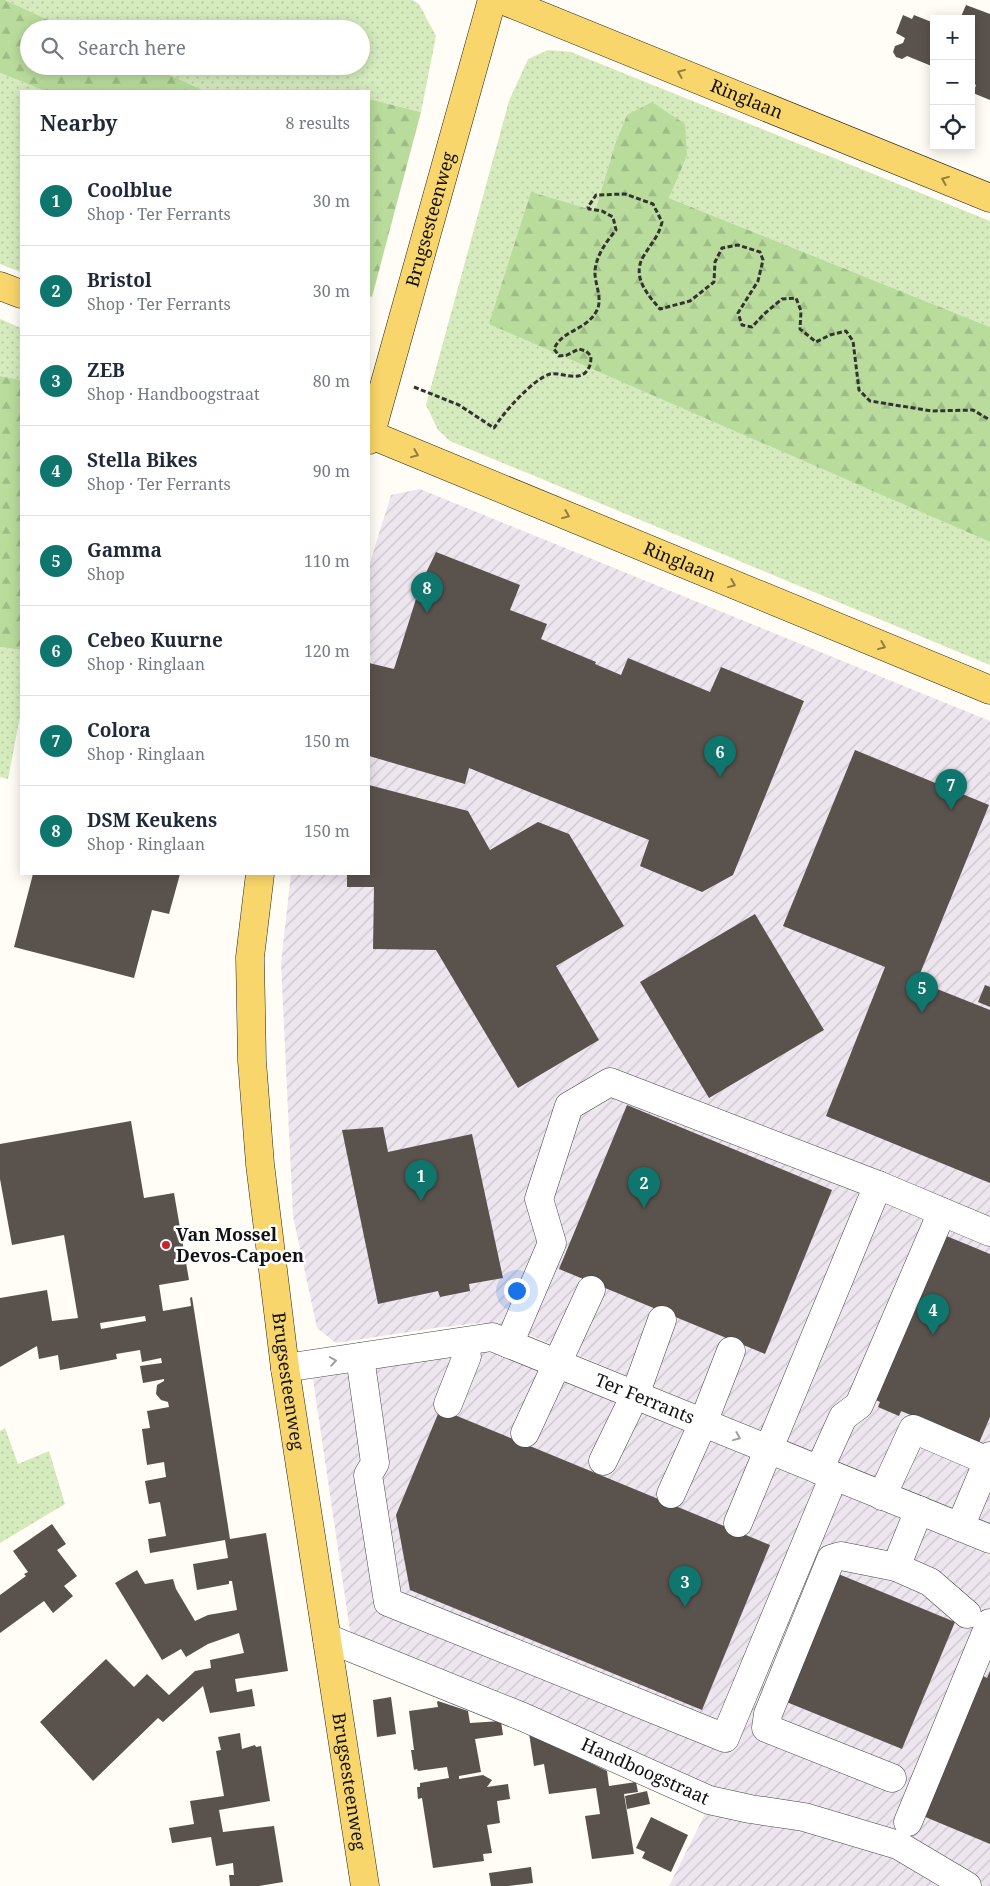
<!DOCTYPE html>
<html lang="en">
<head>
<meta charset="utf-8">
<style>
  :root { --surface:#fff; --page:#f2f2f3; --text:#1f2937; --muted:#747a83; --line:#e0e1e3; --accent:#0f766e }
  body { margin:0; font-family:"Noto Serif",serif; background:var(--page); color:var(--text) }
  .controls { position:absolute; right:15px; top:15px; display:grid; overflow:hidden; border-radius:0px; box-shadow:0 2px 12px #0003 }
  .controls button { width:45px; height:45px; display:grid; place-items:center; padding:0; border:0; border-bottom:1px solid var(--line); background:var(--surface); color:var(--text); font:25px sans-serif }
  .you { position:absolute; left:516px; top:1290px; width:18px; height:18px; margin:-12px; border:4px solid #fff; border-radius:50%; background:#1a73e8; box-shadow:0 0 0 8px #1a73e833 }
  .badge { display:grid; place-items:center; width:32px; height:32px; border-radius:50%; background:var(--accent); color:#fff; font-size:16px; font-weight:700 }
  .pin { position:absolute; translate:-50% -41px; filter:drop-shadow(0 1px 2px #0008) }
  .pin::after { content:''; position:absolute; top:26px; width:18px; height:15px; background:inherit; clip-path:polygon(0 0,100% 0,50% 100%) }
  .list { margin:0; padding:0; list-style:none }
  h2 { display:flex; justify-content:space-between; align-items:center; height:65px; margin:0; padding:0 20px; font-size:21px }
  h2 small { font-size:16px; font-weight:400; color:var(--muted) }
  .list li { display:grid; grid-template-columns:32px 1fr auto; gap:15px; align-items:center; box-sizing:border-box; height:90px; padding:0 20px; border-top:1px solid var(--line) }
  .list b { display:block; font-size:19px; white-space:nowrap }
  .list p { margin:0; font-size:16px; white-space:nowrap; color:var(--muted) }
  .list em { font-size:16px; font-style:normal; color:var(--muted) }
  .icon { flex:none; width:28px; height:28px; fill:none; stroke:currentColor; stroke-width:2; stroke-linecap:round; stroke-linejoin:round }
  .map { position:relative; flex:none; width:990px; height:1886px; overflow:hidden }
  .search { position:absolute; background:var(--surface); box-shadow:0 2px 12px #0003; left:20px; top:20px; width:350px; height:55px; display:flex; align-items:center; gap:12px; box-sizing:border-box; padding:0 18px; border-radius:28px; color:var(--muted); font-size:19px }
  .panel { position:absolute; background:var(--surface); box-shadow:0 2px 12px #0003; left:20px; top:90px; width:350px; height:785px; border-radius:0px }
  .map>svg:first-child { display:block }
  .industrial { fill:url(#industrial-furrows) }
  .grass { fill:url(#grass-dots) }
  .forest { fill:url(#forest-firs) }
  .building { fill:#5a524d; fill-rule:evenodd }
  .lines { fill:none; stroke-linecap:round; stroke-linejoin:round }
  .minor-casing { stroke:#444; stroke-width:29 }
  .major-casing { stroke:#222; stroke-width:29 }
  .path { stroke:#333; stroke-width:3; stroke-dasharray:5 2.5; stroke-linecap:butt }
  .minor { stroke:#fff; stroke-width:28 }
  .major { stroke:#f9d66b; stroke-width:28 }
  .oneway { stroke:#917d42 }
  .oneway2 { stroke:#a0a0a0 }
  .poi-dot { fill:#c4262e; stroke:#fff; stroke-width:2 }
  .labels { text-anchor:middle; stroke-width:5; stroke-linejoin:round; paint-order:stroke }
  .street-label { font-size:18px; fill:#111; stroke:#fff }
  .poi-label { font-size:18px; font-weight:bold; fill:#111; stroke:#fff; text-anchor:start }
</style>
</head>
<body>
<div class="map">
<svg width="990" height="1886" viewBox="0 0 990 1886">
  <defs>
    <pattern id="industrial-furrows" width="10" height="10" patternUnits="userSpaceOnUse" patternTransform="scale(1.25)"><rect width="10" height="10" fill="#eee6ef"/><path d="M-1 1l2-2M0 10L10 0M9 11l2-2" fill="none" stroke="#cbc4cc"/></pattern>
    <pattern id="grass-dots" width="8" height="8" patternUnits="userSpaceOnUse" patternTransform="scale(1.25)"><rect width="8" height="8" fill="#d5ebbd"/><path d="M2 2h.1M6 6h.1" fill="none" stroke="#b6c8a1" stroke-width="1.8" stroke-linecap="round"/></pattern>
    <pattern id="forest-firs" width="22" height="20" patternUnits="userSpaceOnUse" patternTransform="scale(1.25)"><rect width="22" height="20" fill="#b9dc9c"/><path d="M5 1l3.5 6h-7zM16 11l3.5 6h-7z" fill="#9ebc85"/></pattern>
  </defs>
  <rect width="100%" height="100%" fill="#fffdf5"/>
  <g class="industrial">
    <path d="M420,489L990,721V1526L519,1331L481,1323L435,1328L336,1343L317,1328L293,1216L281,963L291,874H369V566L391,495Z"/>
    <path d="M488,1349L512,1354L990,1555V1886H669L705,1814L534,1728L354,1658L313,1379Z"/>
  </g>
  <g class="grass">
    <path d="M5,0H412L419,4L436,36L421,112L369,99V91H205L150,66H361V29H68Z"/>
    <path d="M548,50L571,52L990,221V327L669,198L687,156L627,115L616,141L595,211L489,323L990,542V665L450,441L438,430L426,405L509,101L528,59Z"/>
    <path d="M0,73L45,91H21V272L0,264Z"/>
    <path d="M0,319L21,328V380L0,376Z"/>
    <path d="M0,647L21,650V711L8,779L0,777Z"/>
    <path d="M5,1428L18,1464L49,1451L65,1504L0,1543V1431Z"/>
  </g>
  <g class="forest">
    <path d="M0,0H5L68,29H29V66H150L205,91H45L0,73Z"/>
    <path d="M369,99L421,112L372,297L369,296Z"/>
    <path d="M652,102L685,124L687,156L669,198L990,327V542L489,324L531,192L595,211L616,141L627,115Z"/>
    <path d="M0,376L21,380V650L0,647Z"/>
  </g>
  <g class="building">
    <path d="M966,5L990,14V100L973,93L976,85L971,83V19H960Z"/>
    <path d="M903,15L912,19L914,15L934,23V67L907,56L902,59L896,57L893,52L895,46L903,43L905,38L896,33Z"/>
    <path d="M436,552L520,585L510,610L547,624L541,639L596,662L595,664L621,675L628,658L710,692L721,667L804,701L733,875L702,892L640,866L649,840L469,768L465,784L369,756V663L394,669L421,583Z"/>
    <path d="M855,750L989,805L917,981L990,1010V1183L826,1116L885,967L783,926Z"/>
    <path d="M369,785L468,811L490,850L538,822L569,834L624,926L556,966L599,1040L518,1088L436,950L373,949L374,887H347V874H369Z"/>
    <path d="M33,874H180L169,914L152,910L134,978L14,947Z"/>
    <path d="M755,914L824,1030L709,1098L640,982Z"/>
    <path d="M985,985L990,987V1007L978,1002Z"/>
    <path d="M627,1105L832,1190L765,1354L559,1269Z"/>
    <path d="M131,1121L144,1198L174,1193L189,1280L159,1285L163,1311L191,1306L190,1298L192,1297L230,1539L266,1533L288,1671L235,1679L237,1692L252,1689L255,1706L210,1713L203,1686L163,1722L158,1718L93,1781L40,1722L106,1659L134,1687L147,1674L169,1695L195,1671L211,1668L210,1660L244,1653L239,1633L208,1644L186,1657L181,1649L162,1660L115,1583L137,1570L145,1584L173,1579L176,1589L195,1621L208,1615L237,1610L232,1581H229V1584L197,1590L193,1564L228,1558L225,1540L150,1553L148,1539L166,1536L160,1502L149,1504L145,1481L166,1477L164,1462L147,1465L142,1429L150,1428L147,1411L169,1407L168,1402L161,1400L156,1394L157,1385L164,1381V1379L143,1383L140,1366L162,1363L161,1358L142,1362L140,1350L116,1354L117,1359L60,1370L58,1355L39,1359L37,1346L0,1367V1298L47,1290L52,1321L78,1318L64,1235L12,1245L0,1179V1144ZM145,1316L146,1321L101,1329L100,1323Z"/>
    <path d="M383,1127L388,1152L472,1134L503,1278L469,1284L470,1291L440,1297L438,1291L378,1304L342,1130Z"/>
    <path d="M944,1235L990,1254V1417L979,1443L901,1411L899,1416L878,1407L880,1402L876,1400Z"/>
    <path d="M440,1409L770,1545L702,1710L410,1590L396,1515Z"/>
    <path d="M52,1524L66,1544L57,1550L77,1576L64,1586L73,1596L53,1613L44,1601L0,1633V1595L26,1576L24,1574L28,1572L13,1551Z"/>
    <path d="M836,1573L955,1622L902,1749L784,1701Z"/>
    <path d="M990,1671V1844L923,1816L981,1675L987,1678Z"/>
    <path d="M391,1697L396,1734L377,1737L373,1700Z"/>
    <path d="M438,1701L468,1711L470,1723L501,1721L503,1735L475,1739L481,1772L459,1776V1779L483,1775L492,1780L487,1787L508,1784L510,1799L497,1801L500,1823L487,1825L492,1853L483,1854L484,1861L433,1868L422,1798L418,1799L417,1787H420V1783L449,1778L447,1767L418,1771L417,1769L414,1770L411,1750H414L409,1711L438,1707L437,1702Z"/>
    <path d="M240,1733L242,1749L255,1745L256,1747L261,1746L270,1801L219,1810L223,1832L274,1826L283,1882L259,1886H230L229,1875H234L233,1863L216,1866L211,1837L172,1843L169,1828L194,1824L190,1801L224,1796L216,1751L221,1750L218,1737Z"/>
    <path d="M529,1733L607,1771L609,1786L636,1782L638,1792L624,1794L634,1854L592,1859L585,1816L600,1814L596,1788L549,1794L544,1764L534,1766Z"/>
    <path d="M647,1791L650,1804L627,1809L625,1796Z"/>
    <path d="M651,1817L688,1835L671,1872L642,1858L645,1852L636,1848Z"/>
    <path d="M531,1867L533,1883L508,1886H491L489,1873Z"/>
  </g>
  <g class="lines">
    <g class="minor-casing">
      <g id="minor">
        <path d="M509,1344L552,1243L539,1199L569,1106L610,1082L878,1185L990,1232"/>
        <path d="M360,1357L375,1463L368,1475L388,1602L725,1738L834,1476"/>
        <path id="s1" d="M285,1368L492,1337L990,1539"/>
        <path d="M448,1404L467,1356L463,1342"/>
        <path d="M525,1433L591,1290"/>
        <path d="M603,1461L635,1395L662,1320"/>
        <path d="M819,1470L843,1417L859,1405L942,1212"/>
        <path d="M671,1494L703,1423L731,1351"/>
        <path d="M882,1496L913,1429L988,1461"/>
        <path d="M919,1510L896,1567L930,1582L967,1614"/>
        <path d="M738,1523L878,1185"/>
        <path d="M960,1527L990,1456"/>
        <path id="s2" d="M327,1638L523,1717L709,1800L750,1809L804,1817L898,1845L967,1886"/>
        <path d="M892,1778L766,1728L768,1714L831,1559L841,1556L896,1567"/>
        <path d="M908,1822L990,1623"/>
      </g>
    </g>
    <g class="major-casing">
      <g id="major">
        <path id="s3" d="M502,0L990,198"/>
        <path d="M0,286L21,294"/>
        <path id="s4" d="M369,434L990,690"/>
        <path id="s5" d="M369,440L492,0"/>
        <path id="s6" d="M260,874L250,957L252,1061L260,1164L285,1368L365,1886"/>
      </g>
    </g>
    <path class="path" d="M414,387L459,405L494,428C503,413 533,379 550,374C561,372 575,381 585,373C590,368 591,363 591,356L586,351L579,349L567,355L559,356L554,349C562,330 585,331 596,312C604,299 594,284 595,270C597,254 607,241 616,230L613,217L602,211L589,209L588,207L596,195L625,194L653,204L662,222C659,236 650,245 643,257C632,277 647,294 660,309L690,301L714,282L715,262L722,248L738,245L760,252L763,260L758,281L738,313L742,325L752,327L764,314L782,299L796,298L801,311L800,329L816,342L830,335L846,331L853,341L859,390L870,401L932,411L973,410L990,420"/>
    <use href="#minor" class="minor"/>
    <use href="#major" class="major"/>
  </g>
  <defs><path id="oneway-chevron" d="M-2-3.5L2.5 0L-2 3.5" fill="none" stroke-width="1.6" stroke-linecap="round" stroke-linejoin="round" transform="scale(1.25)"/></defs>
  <g class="oneway">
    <use href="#oneway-chevron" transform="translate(681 73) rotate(-158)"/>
    <use href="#oneway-chevron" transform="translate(945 180) rotate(-158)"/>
    <use href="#oneway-chevron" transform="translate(415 454) rotate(22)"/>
    <use href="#oneway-chevron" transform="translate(566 515) rotate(22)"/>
    <use href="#oneway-chevron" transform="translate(732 584) rotate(22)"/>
    <use href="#oneway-chevron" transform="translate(882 646) rotate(22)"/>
  </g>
  <g class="oneway2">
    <use href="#oneway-chevron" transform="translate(333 1361) rotate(-9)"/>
    <use href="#oneway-chevron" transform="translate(737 1437) rotate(22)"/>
  </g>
  <circle class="poi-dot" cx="166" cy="1245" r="5"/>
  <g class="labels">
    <g class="street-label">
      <text dy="6" stroke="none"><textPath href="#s3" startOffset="264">Ringlaan</textPath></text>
      <text dy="6" stroke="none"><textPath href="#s5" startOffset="229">Brugsesteenweg</textPath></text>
      <text dy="6" stroke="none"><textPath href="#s4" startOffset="336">Ringlaan</textPath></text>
      <text dy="6" stroke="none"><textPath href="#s6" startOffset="510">Brugsesteenweg</textPath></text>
      <text dy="6" stroke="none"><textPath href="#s1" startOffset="374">Ter Ferrants</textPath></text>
      <text dy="6" stroke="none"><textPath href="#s2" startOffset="345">Handboogstraat</textPath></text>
      <text dy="6" stroke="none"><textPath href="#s6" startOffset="915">Brugsesteenweg</textPath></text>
    </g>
    <g class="poi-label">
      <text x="176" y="1241">Van Mossel<tspan x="176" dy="21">Devos-Capoen</tspan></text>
    </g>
  </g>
</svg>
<div class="controls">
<button>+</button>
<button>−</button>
<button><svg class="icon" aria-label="locate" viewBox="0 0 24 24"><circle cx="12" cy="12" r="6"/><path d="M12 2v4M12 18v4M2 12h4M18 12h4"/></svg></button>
</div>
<div class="you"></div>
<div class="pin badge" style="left:421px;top:1201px">1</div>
<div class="pin badge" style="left:644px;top:1208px">2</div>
<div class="pin badge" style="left:685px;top:1607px">3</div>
<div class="pin badge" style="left:933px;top:1335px">4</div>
<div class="pin badge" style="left:922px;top:1013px">5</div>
<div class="pin badge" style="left:720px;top:777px">6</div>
<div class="pin badge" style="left:951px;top:810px">7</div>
<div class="pin badge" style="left:427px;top:613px">8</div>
<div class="search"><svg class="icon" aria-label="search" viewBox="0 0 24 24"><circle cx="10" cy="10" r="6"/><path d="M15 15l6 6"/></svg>Search here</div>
<section class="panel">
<h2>Nearby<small>8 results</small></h2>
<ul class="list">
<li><span class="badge">1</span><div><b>Coolblue</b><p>Shop · Ter Ferrants</p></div><em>30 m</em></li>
<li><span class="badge">2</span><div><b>Bristol</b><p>Shop · Ter Ferrants</p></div><em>30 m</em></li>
<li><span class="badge">3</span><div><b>ZEB</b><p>Shop · Handboogstraat</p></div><em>80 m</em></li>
<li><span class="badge">4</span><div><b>Stella Bikes</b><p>Shop · Ter Ferrants</p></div><em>90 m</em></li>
<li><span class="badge">5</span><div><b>Gamma</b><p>Shop</p></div><em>110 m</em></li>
<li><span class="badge">6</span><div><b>Cebeo Kuurne</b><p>Shop · Ringlaan</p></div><em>120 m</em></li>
<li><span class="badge">7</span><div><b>Colora</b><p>Shop · Ringlaan</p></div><em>150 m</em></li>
<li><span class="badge">8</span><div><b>DSM Keukens</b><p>Shop · Ringlaan</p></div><em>150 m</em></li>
</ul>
</section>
</div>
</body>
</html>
